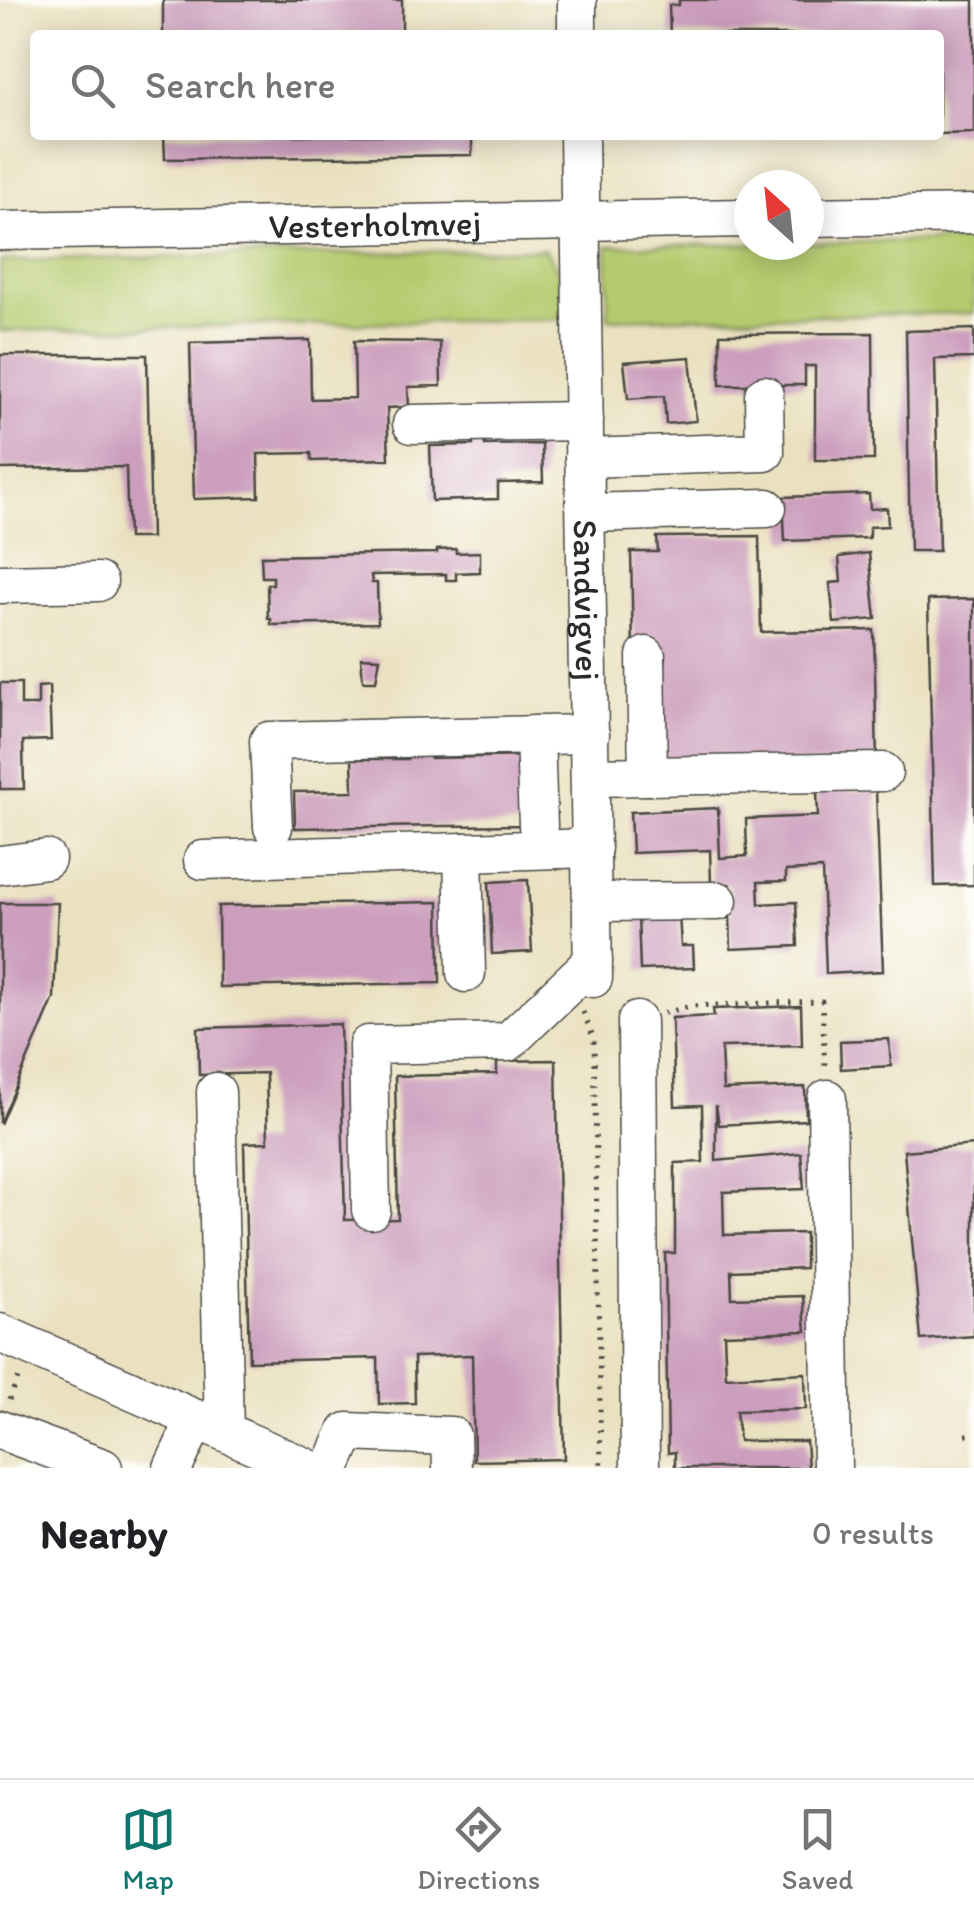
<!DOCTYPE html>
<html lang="en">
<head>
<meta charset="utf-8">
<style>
  :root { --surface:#fff; --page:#f6f6f6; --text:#202124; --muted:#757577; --line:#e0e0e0; --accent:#0f766e }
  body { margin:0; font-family:Itim,sans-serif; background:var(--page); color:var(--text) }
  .compass { position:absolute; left:734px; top:170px; width:90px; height:90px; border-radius:50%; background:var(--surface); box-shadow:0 5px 25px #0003; rotate:333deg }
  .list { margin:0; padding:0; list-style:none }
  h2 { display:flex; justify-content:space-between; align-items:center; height:130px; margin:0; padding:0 40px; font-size:42px }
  h2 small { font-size:32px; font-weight:400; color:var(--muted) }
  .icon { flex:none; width:55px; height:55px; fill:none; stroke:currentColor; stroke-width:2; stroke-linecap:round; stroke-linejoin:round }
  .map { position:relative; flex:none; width:974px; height:1468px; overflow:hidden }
  .search { position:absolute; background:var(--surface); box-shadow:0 5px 25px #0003; left:30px; right:30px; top:30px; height:110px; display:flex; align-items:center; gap:25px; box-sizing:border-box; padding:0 35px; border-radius:10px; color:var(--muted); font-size:38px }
  .sheet { height:310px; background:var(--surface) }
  nav { display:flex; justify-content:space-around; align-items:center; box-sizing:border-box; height:140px; border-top:2px solid var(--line); background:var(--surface); font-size:28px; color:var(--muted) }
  nav a { display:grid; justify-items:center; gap:5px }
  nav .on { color:var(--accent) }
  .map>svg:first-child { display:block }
  .green { fill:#b5ca6e; stroke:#707a4c; stroke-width:2.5 }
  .building { fill:#cc9ebd }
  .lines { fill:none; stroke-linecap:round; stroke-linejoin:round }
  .minor-casing { stroke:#484641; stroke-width:41 }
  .path { stroke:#484641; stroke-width:5; stroke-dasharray:2.5 8; stroke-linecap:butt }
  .minor { stroke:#fff; stroke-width:38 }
  .labels { text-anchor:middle; stroke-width:8; stroke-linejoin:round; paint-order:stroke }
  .street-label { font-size:35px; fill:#2b2b2b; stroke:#fdfcf7 }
</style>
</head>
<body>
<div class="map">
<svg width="974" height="1468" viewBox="0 0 974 1468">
  <rect width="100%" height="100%" fill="#fdfcf7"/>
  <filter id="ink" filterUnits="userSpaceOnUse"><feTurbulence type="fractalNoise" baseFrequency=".01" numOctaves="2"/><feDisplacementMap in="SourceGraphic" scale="20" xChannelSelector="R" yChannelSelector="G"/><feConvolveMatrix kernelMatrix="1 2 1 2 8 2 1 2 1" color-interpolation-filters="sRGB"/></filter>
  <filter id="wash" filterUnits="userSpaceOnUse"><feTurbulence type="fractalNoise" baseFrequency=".0048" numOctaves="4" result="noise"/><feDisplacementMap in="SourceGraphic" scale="40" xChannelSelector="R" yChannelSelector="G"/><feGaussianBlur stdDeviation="2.25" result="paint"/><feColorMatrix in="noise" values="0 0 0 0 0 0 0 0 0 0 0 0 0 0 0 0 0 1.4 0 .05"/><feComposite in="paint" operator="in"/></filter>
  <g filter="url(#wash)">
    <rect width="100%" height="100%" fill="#eae1c0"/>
    <g class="green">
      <path d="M974,240V313L608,319L607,246Z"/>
      <path d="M544,249C564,271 564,290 564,319L0,331V261Z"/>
    </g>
    <g id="blocks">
      <g class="building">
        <rect x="163" y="0" width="239" height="35"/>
        <path d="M679,0H974V133L939,134V35H670L669,5H679Z"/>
        <path d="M164,135H472V155L165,159Z"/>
        <path d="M974,329V358L935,359L939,551H910L906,331Z"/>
        <path d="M873,333L874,460H815V366H805V385H720V334Z"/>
        <path d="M310,340L311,399L355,398L354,341L440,342L441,386L408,387L409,407L387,408L389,459L312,461L311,453L258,454L259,497L194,499L190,343Z"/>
        <path d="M0,355H147L151,538H128L126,467L0,469Z"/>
        <path d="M690,357L696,421L666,424L664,396L628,399L624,362Z"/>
        <path d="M472,436H484L485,445L542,444L543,482L498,483V499L432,501L430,446L473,445Z"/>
        <path d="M869,494L870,509L887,508L888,526L869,527V538L785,541L783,497Z"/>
        <path d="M759,536L761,632L874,630L877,762L658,766L633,650L631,552H658L657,537Z"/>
        <path d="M456,549V553L480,552V572L456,573V580H446V574L371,575L372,583H377L378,623L271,625V619H268L267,584H273V577H262L261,556L437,553V550Z"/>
        <path d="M869,553L876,619L834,623L830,583L841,582L839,557Z"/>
        <path d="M974,599V885L935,886L928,600Z"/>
        <path d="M361,657L380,658L376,681H363Z"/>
        <path d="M0,683H21V705H38V687L49,686L51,740L23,741L24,789H0Z"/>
        <path d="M431,749V758L527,756L528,825L295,828L294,792L353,791L352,759H407V750Z"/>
        <path d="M876,790L883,971L826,974L822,869L786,871V881L758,882L759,904L796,902L798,946L731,949L729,884L711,885L710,850L632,853L630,812L718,808L720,858L747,856L746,819L818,816L817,792Z"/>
        <path d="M528,880L532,952L492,954L489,882Z"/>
        <path d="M439,902L440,983L219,987L218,906Z"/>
        <path d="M0,903H58L54,998L0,1124Z"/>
        <path d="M679,914L681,946H693L694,968L640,970L638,915Z"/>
        <path d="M801,1006L802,1045L721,1047L723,1090L805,1087L806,1120L719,1125L716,1105V1161L801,1153L804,1189L723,1192L724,1235L805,1233V1268L731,1271L732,1298L803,1296L806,1331L724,1334L726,1377L805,1373L806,1409L736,1411L739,1441H806L808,1468H675V1452L668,1453L665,1253H675V1163L703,1162L702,1105L675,1106L672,1018L714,1016L713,1009Z"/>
        <path d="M340,1024L345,1220L398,1219L395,1076L497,1074V1061L556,1060L564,1459L474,1461L472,1355L414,1357L415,1403L379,1404L378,1358L249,1361L244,1143L268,1142L266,1073L199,1075L198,1028Z"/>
        <path d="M889,1039L891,1066L841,1069L840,1041Z"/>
        <path d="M974,1145V1336L921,1340L904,1151Z"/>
      </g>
    </g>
  </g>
  <g filter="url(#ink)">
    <use href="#blocks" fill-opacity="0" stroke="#484641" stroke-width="2.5"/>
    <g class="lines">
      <g class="minor-casing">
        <g id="minor">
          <path d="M577,0V35"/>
          <path id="s1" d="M579,135L593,978"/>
          <path d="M809,217L974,214"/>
          <path id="s2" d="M0,231L749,218"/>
          <path d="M412,424L584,421"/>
          <path d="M584,458L765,452L764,395"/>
          <path d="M586,513L767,508"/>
          <path d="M0,584L98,582"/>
          <path d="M646,656L648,776"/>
          <path d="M535,735L538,826"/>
          <path d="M591,777L883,772"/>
          <path d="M273,827L269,741L590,734"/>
          <path d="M463,852L466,973"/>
          <path d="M203,860L592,848"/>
          <path d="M0,865L46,859"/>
          <path d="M592,902L718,901"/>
          <path d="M637,1021L640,1468"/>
          <path d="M216,1092L224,1431"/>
          <path d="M827,1099L832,1468"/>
          <path d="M371,1210L368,1045L508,1042L593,961"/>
          <path d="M0,1333L307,1468"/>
          <path d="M0,1430L103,1468"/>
          <path d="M173,1468L196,1419"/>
          <path d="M331,1468L347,1432L451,1436L452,1468"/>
        </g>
      </g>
      <g class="path">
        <path d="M583,1012L594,1039L601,1468"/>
        <path d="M664,1013L691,1006L822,1001L825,1071"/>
        <path d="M9,1400L20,1373"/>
        <path d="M966,1435L974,1434"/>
      </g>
      <use href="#minor" class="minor"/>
    </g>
  </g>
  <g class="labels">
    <g class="street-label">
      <text dy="12" stroke="none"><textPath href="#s2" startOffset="375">Vesterholmvej</textPath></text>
      <text dy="12" stroke="none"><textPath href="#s1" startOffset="465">Sandvigvej</textPath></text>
    </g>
  </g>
</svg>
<svg class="compass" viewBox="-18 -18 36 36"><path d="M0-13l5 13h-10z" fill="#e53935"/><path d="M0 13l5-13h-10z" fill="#757577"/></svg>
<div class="search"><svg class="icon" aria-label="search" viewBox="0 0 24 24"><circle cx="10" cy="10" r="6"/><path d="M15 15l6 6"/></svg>Search here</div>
</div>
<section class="sheet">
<h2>Nearby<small>0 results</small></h2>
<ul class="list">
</ul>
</section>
<nav>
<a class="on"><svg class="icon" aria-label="map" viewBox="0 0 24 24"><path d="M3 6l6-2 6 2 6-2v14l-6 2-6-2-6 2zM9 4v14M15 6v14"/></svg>Map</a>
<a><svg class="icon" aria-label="directions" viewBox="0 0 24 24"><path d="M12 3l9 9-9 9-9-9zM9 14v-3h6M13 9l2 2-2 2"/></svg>Directions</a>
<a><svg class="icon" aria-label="saved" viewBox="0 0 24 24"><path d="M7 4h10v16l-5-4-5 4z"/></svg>Saved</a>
</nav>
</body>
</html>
